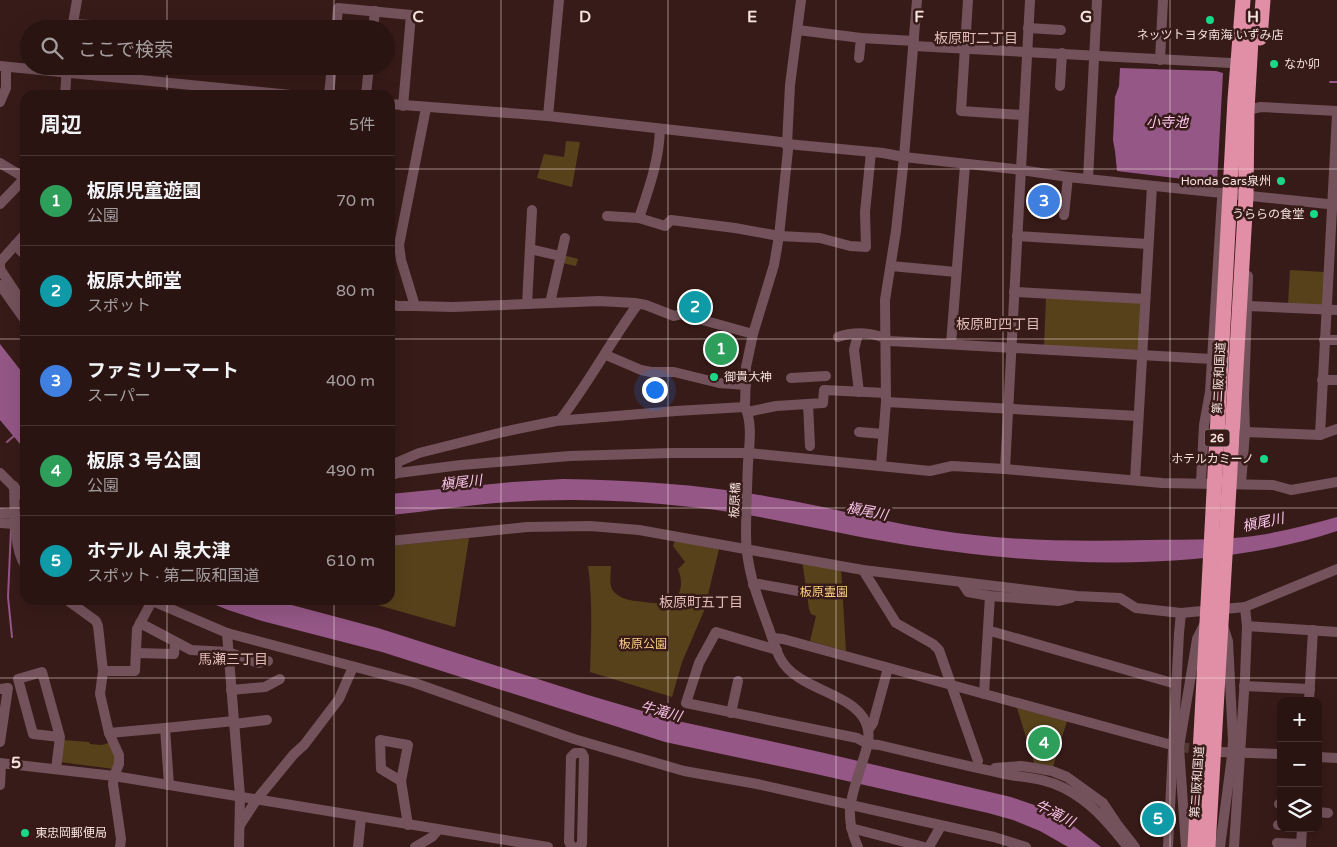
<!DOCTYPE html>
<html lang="ja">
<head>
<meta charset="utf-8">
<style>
  :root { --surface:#291412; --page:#352120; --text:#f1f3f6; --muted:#a59e9f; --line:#453332; --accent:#1a73e8 }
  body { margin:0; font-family:"Varela Round","Noto Sans JP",sans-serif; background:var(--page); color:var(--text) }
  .controls { position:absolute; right:15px; bottom:15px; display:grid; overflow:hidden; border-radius:10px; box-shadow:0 5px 20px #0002 }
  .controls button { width:45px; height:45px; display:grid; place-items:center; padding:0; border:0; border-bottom:1px solid var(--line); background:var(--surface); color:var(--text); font:25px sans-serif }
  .you { position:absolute; left:654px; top:389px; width:18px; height:18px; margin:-12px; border:4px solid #fff; border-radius:50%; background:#1a73e8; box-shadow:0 0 0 8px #1a73e833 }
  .badge { display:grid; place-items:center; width:32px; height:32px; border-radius:50%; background:var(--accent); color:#fff; font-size:16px; font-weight:700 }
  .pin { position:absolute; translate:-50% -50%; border:2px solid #fff; box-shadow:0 1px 5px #0006 }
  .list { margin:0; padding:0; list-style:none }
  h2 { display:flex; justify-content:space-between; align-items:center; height:65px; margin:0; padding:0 20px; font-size:21px }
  h2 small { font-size:16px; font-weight:400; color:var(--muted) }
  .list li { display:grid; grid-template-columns:32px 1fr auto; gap:15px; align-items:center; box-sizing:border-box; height:90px; padding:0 20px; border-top:1px solid var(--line) }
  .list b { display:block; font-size:19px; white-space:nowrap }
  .list p { margin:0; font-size:16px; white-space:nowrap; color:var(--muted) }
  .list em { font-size:16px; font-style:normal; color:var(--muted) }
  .icon { flex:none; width:28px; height:28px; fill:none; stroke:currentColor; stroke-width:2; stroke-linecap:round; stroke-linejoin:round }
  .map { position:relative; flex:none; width:1337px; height:847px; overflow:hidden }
  .search { position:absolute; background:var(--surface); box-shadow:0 5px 20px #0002; left:20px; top:20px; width:375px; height:55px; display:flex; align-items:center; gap:12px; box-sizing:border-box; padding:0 18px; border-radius:28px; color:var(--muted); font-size:19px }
  .panel { position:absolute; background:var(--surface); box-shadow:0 5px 20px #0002; left:20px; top:90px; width:375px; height:515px; border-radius:15px }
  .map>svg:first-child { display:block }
  .green { fill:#57411b }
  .water { fill:#945786 }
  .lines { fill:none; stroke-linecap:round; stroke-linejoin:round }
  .stream { stroke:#945786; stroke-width:2 }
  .minor-tunnel { stroke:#543936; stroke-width:10; stroke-dasharray:10 5; stroke-linecap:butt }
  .minor { stroke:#73525b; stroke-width:10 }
  .highway { stroke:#e18fa6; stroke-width:15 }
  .grid { fill:none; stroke:#f6e2df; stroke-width:1; stroke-opacity:0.55 }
  .poi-dot { fill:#19d989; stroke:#371b18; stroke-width:2 }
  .labels { text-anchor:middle; stroke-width:5; stroke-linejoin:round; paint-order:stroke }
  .shield { fill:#371b18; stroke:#bda6a3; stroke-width:1 }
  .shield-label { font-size:11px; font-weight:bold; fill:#f6e2df }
  .poi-label { font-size:12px; fill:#f6e2df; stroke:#371b18; text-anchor:start }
  .street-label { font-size:12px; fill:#f6e2df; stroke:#371b18 }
  .park-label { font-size:12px; fill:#facd81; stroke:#371b18 }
  .neighbourhood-label { font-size:14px; fill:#e2bcb6; stroke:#371b18 }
  .water-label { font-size:14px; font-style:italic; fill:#fbc5ed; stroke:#371b18 }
  .grid-label { font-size:16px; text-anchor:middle; font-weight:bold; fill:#f6e2df; stroke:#371b18; stroke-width:5; stroke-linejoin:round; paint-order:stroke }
</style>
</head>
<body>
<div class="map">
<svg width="1337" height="847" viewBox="0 0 1337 847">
  <rect width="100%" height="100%" fill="#371b18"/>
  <g class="green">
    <path d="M566,141L580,142L572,187L537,178L544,154L564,157Z"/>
    <path d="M563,255L578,259L576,266L562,263Z"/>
    <path d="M1290,270L1325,272L1324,303L1320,306L1288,304Z"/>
    <path d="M1046,297L1139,302L1142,306L1140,348L1136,351L1044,347Z"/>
    <path d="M724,329L732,332L725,360L708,355L719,343Z"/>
    <path d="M469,538L455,627L360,600H390V546Z"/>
    <path d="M675,541L719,549L704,611L682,662L672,697L590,672C591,637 593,601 588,566H611C611,573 609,582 612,589C619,600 633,601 644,602C651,603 658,604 664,603C682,601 684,583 678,569L685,562L673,546Z"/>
    <path d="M802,560L841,567L846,651L810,641L816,616L811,614L809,609Z"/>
    <path d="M1017,708L1067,721L1052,770L1035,766Z"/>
    <path d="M62,740L89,742L90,744L102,745L111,742L116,759L114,769L60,762Z"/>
  </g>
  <g class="water">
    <path d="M1120,68L1216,71L1223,73L1217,183L1117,171L1115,151L1113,140L1115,97L1119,86Z"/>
    <path d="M0,344L25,376V450L0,420Z"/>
    <path d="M563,479C637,480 709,485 782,499C833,508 884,522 936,530C1006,541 1076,542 1147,540C1179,539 1213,541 1245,537C1275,534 1308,525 1337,517V531C1202,576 1033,566 895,543C827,532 760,514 691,507C631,500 570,498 509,502C469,505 430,511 390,515V494L512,482Z"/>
    <path d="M204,600H273L378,628L588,695L673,720L820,752L1011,797L1043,808L1067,821L1101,847H1068L1040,831L1013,820L988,813L816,774L665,742L382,652L262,621L228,610Z"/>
  </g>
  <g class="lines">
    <g class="stream">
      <path d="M1330,82H1337"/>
      <path d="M7,442L15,435"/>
      <path d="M11,529L8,597L12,637"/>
    </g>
    <path class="minor-tunnel" d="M1179,747L1205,750"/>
    <g class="minor">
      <path d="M801,0L790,85L787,144L788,150L779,236L774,265L753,334L746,367L745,407C753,424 749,446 748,463C747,487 746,511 746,535C746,568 757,596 768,626C772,637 775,648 780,658C798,693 862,692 868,730C870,740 866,751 863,760C853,794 842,812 858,847"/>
      <path d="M968,0L961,111L1023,115"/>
      <path d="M73,24L110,26"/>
      <path d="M1028,28L1061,30"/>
      <path d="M72,29L77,0"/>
      <path d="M336,29L338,8L411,15L403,106"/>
      <path d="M373,29L375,11"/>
      <path d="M798,30L861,38L914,41"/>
      <path d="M914,46L1231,63"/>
      <path d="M859,58L861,38"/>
      <path d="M1160,60L1163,0"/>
      <path d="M0,66L291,95"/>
      <path d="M1060,86L1062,53"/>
      <path d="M65,95L67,67"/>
      <path d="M329,95L332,66"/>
      <path d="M366,95L369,66"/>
      <path d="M0,102L6,88V67"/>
      <path d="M390,104L548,116L781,142L787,144L883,153L904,157L1014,169L1068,177L1337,205"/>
      <path d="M426,108L399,245L401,260L415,306L453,307L599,301L635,303L646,305L674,316L686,313L706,321L753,334"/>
      <path d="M1247,110L1261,107L1337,111"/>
      <path d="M548,116L559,0"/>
      <path d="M0,163L25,178"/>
      <path d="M1088,179L1097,0"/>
      <path d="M0,204L25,178"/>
      <path d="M1064,215L1068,177"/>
      <path d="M607,216L639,218L665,226L671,220L735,228L779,236L820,238L850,246L866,247L865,212L871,152"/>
      <path d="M639,218C649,188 659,161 660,129"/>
      <path d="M25,234L0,262V269L25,307"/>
      <path d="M1017,236L1148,244"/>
      <path d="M15,245L25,255"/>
      <path d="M530,249L560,256"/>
      <path d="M891,266L956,272"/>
      <path d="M0,285L25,320"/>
      <path d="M1014,292L1145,299"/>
      <path d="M390,303L397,306H415"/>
      <path d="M550,303L565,238"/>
      <path d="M527,304L532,210"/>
      <path d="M1248,306L1337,310"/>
      <path d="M858,334L854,350L859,392"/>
      <path d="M838,337C854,331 876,332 890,341L1212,359"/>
      <path d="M1324,340H1337"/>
      <path d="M951,344L965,165"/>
      <path d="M606,355L641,370L651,372H674L719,383L746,385"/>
      <path d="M791,378L826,376"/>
      <path d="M1322,380H1337"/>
      <path d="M886,402L1138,416"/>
      <path d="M808,404L810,446"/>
      <path d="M747,412L776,406L823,403L824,390L886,393"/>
      <path d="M560,420C589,383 610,342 638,304"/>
      <path d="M859,432L883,434"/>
      <path d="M1245,432L1320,435L1337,429"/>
      <path d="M1320,435L1337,115"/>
      <path d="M881,466L886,402L885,300L896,231L904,157L917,0"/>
      <path d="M1005,469L1030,0"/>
      <path d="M0,473L25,498"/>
      <path d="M390,474L461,465L570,456L671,453H748L930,471L952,466L1005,469L1162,483L1273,485L1291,490L1337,482"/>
      <path d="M395,474L398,462L419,453L503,432L556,421L676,411L745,407"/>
      <path d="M1135,480L1152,186"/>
      <path d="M1201,482L1204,425L1210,392L1222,199L1230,195"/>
      <path d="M1241,484L1245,432L1244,397L1248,276"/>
      <path d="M14,486C15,507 13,548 25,565"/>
      <path d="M0,513L15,514"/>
      <path d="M0,523L15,524"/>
      <path d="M390,541L527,527L590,526L639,530L863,570L1077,596L1120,598L1136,608L1181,613L1245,607L1337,569"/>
      <path d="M863,570L896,623L933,644L939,650L978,761"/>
      <path d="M962,583L968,592L990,596L1059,601L1071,598"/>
      <path d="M753,585L759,584L798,591"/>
      <path d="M67,600L96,621L98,626L103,671L100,694L109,733L119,755V764L114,776L113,784L121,839L120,847"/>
      <path d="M150,600L227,633L412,682L574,739L684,771L757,784L994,837L1026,847"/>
      <path d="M140,623L191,650L228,652L258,663L268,661"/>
      <path d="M1247,626L1337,632"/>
      <path d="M988,632H994L1176,684"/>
      <path d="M227,633L240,796L239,847"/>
      <path d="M773,638L783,639L1179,747"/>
      <path d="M777,650L716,632L699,663L686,703L857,738L868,744L879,745C921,755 963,765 1005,774C1026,778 1045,778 1064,788C1093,803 1108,823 1128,847"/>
      <path d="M136,653L174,654L175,642"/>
      <path d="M103,671H135L137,629L152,601"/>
      <path d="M1244,686L1310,689"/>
      <path d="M0,689L8,688L0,742"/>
      <path d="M231,690L265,687L280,679"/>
      <path d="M984,694L990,596"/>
      <path d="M1309,701L1313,630"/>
      <path d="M731,713L738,681"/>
      <path d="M234,724L267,720"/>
      <path d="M165,728L234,721"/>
      <path d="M868,730L873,723L888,668"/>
      <path d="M109,733L165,728L169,785"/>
      <path d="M1221,752L1281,754"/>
      <path d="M1318,757L1337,758"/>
      <path d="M0,763L114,776L548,847"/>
      <path d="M995,768L1021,766L1035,768L1052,771L1067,777L1103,803L1117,824L1135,847"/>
      <path d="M56,769L60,737L42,672L18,679L33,734L60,737"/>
      <path d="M401,781L381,769L380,740L408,745L401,781L408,825"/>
      <path d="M0,785L1,764"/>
      <path d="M1279,804H1281"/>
      <path d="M1318,812L1328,813"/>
      <path d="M240,825L257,799L294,754L304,745L339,699L353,667"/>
      <path d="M1278,825H1281"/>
      <path d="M851,828L924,847"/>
      <path d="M1277,843L1301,844"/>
      <path d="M358,847L361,817"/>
      <path d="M415,847L432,837L438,830"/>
      <path d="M572,847L569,842L571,757L575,753H582L584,757L582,844L578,847"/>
      <path d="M929,847L941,826"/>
      <path d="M1168,847L1179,633L1181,613"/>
      <path d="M1186,847L1179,747L1197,639L1204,625"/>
      <path d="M1220,847L1232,756L1233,741L1228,641L1224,629"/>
      <path d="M1234,847L1245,677L1247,626L1245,607"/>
      <path d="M1301,847L1302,828"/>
    </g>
    <g class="highway">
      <path d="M1260,38L1263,0"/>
      <path d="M1195,847L1235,99L1243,0"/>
      <path d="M1208,847L1246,196L1247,110L1252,22"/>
    </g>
  </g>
  <path class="grid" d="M167,0V29M334,0V29M501,0V847M668,0V847M836,0V847M1003,0V847M1170,0V847M167,66V95M334,66V95M0,169H25M390,169H1337M0,339H25M390,339H1337M0,508H25M390,508H1337M167,600V847M334,600V847M0,678H1337"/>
  <g class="poi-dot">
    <circle cx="1210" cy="20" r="5"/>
    <circle cx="1274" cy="64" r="5"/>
    <circle cx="1281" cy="181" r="5"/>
    <circle cx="1314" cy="214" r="5"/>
    <circle cx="714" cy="377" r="5"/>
    <circle cx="1264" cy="459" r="5"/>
    <circle cx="25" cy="833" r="5"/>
  </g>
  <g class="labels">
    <rect class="shield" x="1204.5" y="429.5" width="25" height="17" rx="4"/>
    <g class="shield-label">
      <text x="1217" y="442">26</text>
    </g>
    <g class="poi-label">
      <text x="1210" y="39" text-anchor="middle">ネッツトヨタ南海 いずみ店</text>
      <text x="1284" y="68">なか卯</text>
      <text x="1271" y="185" text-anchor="end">Honda Cars泉州</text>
      <text x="1304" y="218" text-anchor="end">うららの食堂</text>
      <text x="724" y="381">御貴大神</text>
      <text x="1254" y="463" text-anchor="end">ホテルカミーノ</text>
      <text x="35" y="837">東忠岡郵便局</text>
    </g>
    <g class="street-label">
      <text transform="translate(1219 378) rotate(-87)" y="4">第二阪和国道</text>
      <text transform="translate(735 500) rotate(-88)" y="4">板原橋</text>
      <text transform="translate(1197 782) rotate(-86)" y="4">第二阪和国道</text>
    </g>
    <g class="park-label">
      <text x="824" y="596">板原霊園</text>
      <text x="643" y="648">板原公園</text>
    </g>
    <g class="neighbourhood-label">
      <text x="976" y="43">板原町二丁目</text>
      <text x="998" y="329">板原町四丁目</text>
      <text x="701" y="607">板原町五丁目</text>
      <text x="233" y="664">馬瀬三丁目</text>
    </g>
    <g class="water-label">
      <text x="1167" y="127">小寺池</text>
      <text transform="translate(461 482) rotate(-6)" y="5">槇尾川</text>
      <text transform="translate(867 511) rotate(11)" y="5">槇尾川</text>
      <text transform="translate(1263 522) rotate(-12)" y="5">槇尾川</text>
      <text transform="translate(661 711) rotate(15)" y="5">牛滝川</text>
      <text transform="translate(1055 813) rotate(27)" y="5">牛滝川</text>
    </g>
  </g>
  <g class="grid-label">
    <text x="418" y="22">C</text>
    <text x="585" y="22">D</text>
    <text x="752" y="22">E</text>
    <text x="919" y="22">F</text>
    <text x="1086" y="22">G</text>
    <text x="1253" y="22">H</text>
    <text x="16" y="768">5</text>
  </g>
</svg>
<div class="controls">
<button>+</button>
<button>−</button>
<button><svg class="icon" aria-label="layers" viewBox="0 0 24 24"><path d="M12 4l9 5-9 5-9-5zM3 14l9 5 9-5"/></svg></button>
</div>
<div class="you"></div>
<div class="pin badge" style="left:721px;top:349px;background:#2e9e5b">1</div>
<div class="pin badge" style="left:695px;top:307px;background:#0f9aa8">2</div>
<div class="pin badge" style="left:1044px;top:201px;background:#3f7fe0">3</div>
<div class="pin badge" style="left:1044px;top:743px;background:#2e9e5b">4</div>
<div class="pin badge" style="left:1158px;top:819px;background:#0f9aa8">5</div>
<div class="search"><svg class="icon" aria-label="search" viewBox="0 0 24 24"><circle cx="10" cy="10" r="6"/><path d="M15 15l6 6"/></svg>ここで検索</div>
<section class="panel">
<h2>周辺<small>5件</small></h2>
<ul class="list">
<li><span class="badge" style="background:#2e9e5b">1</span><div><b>板原児童遊園</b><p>公園</p></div><em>70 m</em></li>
<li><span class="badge" style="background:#0f9aa8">2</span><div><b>板原大師堂</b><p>スポット</p></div><em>80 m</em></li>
<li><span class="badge" style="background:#3f7fe0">3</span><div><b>ファミリーマート</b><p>スーパー</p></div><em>400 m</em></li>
<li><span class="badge" style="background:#2e9e5b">4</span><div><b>板原３号公園</b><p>公園</p></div><em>490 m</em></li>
<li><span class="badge" style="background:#0f9aa8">5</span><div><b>ホテル AI 泉大津</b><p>スポット · 第二阪和国道</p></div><em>610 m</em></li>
</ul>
</section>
</div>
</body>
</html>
